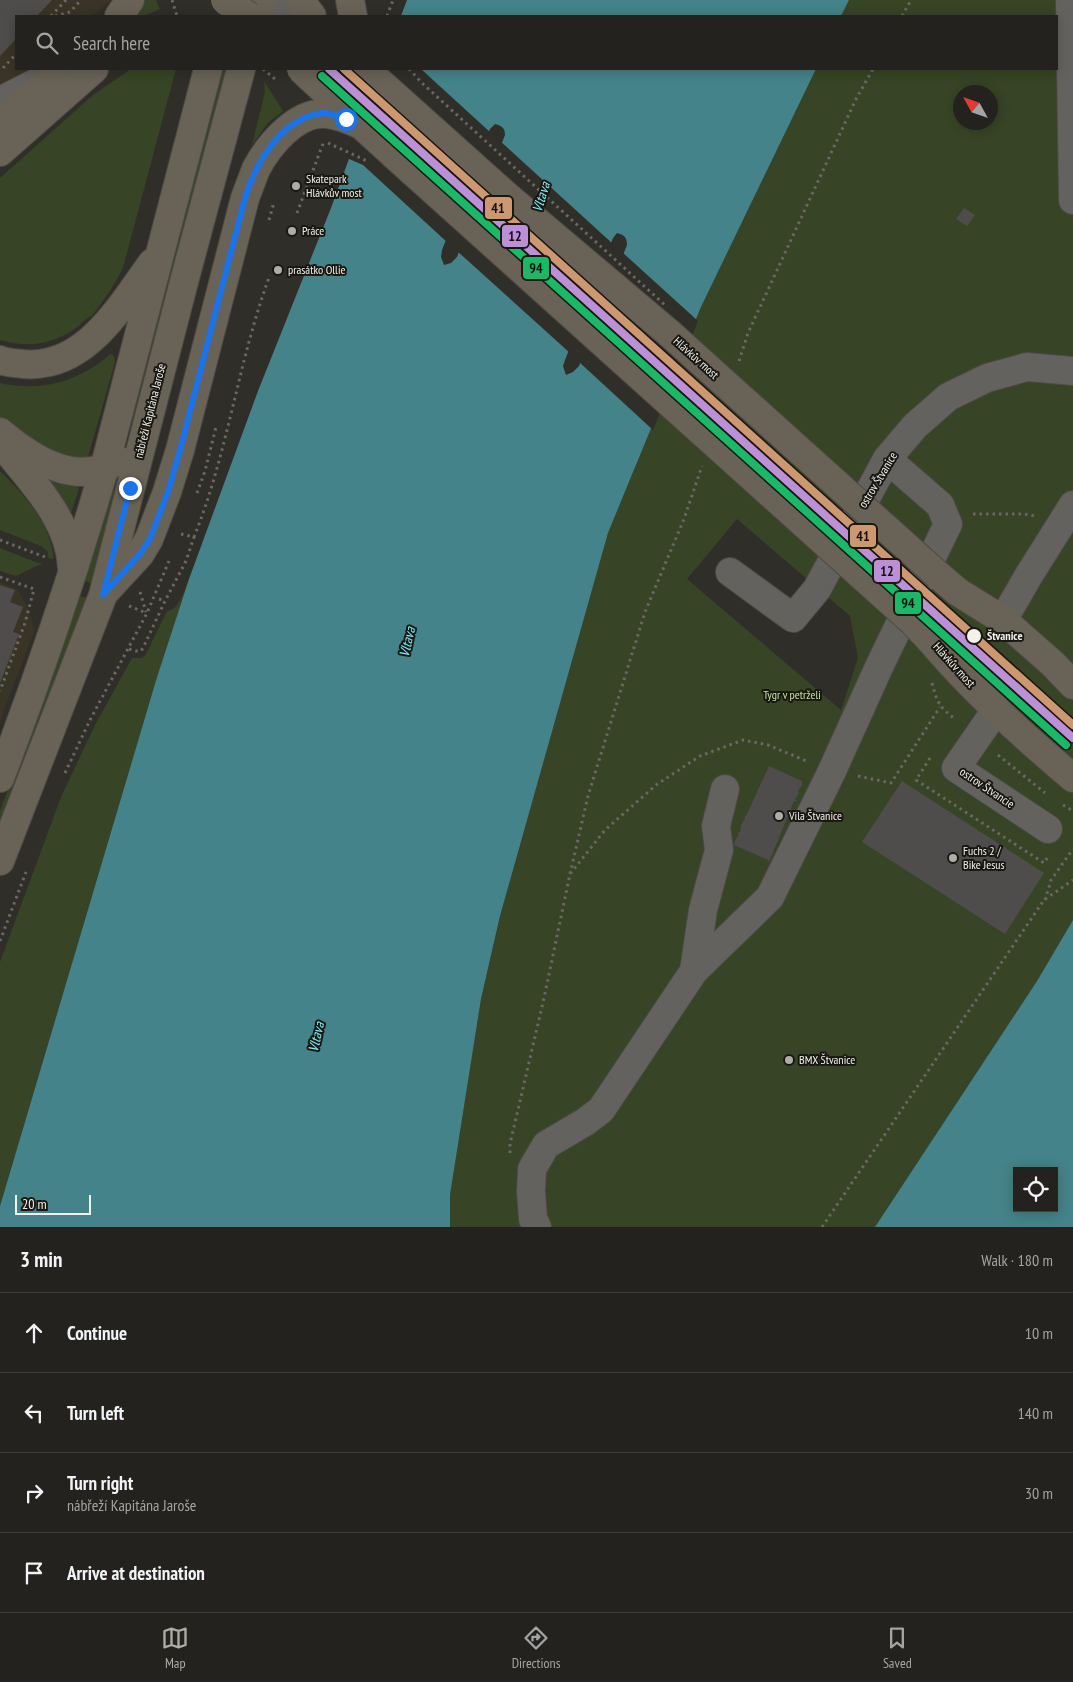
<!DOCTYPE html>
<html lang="en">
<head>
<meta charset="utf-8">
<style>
  :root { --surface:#24221e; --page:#302f2b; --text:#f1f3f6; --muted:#a3a4a4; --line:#413f3c; --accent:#afada6 }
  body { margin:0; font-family:"PT Sans Narrow",sans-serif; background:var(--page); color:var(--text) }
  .controls { position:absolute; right:15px; bottom:15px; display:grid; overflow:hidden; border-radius:0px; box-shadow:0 2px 12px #0003 }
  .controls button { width:45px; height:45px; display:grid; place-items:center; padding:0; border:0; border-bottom:1px solid var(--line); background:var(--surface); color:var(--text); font:25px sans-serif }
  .compass { position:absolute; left:953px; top:85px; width:45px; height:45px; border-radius:50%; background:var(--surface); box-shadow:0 2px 12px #0003; rotate:310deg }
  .scale { position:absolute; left:15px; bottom:12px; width:76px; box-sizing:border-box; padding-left:5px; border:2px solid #f3f1ea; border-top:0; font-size:14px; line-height:18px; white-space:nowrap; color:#f3f1ea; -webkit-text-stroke:4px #191712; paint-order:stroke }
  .stop { position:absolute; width:15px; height:15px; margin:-11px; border:4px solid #1a73e8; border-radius:50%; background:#fff }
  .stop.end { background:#1a73e8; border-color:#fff; box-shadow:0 1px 5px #0008 }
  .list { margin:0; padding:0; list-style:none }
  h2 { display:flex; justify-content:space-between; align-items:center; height:65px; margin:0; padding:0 20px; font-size:21px }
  h2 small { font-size:16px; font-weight:400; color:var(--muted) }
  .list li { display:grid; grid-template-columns:32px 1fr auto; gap:15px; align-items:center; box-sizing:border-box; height:80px; padding:0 20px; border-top:1px solid var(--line) }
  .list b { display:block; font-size:19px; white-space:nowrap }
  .list p { margin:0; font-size:16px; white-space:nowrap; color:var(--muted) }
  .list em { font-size:16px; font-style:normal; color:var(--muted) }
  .icon { flex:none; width:28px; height:28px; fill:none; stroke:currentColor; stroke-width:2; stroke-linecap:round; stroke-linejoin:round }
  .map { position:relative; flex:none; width:1073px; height:1227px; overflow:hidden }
  .search { position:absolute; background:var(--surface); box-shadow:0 2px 12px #0003; left:15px; right:15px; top:15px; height:55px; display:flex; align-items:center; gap:12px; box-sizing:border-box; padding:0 18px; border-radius:0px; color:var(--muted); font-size:19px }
  .sheet { height:385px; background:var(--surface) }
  nav { display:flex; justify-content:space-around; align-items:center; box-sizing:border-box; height:70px; border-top:1px solid var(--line); background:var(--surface); font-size:14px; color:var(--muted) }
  nav a { display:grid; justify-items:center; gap:2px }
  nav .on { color:var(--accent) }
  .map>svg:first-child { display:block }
  .built { fill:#393425 }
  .green { fill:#374425; fill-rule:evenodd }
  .water { fill:#448389; fill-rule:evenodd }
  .pier { fill:#302e28 }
  .building { fill:#4e4d4c }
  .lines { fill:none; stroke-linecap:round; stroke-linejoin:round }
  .minor-casing { stroke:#4c4a45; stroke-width:30 }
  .major-casing { stroke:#4c4a45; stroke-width:30 }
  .path { stroke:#696864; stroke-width:3; stroke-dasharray:2.5 4; stroke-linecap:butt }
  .minor { stroke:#64625e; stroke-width:28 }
  .major { stroke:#696257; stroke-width:28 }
  .major-bridge-casing { stroke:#4c4a45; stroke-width:30; stroke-linecap:butt }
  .path-bridge { stroke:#696864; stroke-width:3; stroke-dasharray:2.5 4; stroke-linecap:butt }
  .major-bridge { stroke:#696257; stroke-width:28 }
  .tram-1-casing { stroke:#191712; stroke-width:11 }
  .tram-2-casing { stroke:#191712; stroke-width:11 }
  .tram-3-casing { stroke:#191712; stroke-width:11 }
  .tram-1 { stroke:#bc90d7; stroke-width:8 }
  .tram-2 { stroke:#1ab867; stroke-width:8 }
  .tram-3 { stroke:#cd976f; stroke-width:8 }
  .route { stroke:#1a73e8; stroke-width:6 }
  .poi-dot { fill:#afada6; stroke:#191712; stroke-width:2 }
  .stop-dot { fill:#f3f1ea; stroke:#191712; stroke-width:2 }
  .labels { text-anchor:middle; stroke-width:4; stroke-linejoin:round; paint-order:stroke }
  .poi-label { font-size:12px; fill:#f3f1ea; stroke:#191712; text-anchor:start }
  .street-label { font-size:12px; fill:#f3f1ea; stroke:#191712 }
  .stop-label { font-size:12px; font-weight:bold; fill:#f3f1ea; stroke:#191712; text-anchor:start }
  .park-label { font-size:12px; fill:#c4e49c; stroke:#191712 }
  .water-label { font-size:14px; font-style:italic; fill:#85f0fd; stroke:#191712 }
  .line-badge { stroke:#191712; stroke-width:2 }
  .pale-badge-label { font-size:14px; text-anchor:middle; font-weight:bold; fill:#111 }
</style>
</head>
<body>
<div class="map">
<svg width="1073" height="1227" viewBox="0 0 1073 1227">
  <rect width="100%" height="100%" fill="#302e28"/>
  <g class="built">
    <path d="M0,0H111L92,16H16V69H30L0,94Z"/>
    <path d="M0,582L18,590L26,604L35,629L0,721Z"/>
  </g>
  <g class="green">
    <path d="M144,0H156L160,9L144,16H132Z"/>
    <path d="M849,0H1073V920L1037,981L875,1227H450V1195L481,999L500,916L608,533L701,307L816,69H1057V16H841ZM960,92H990V122H960ZM737,519L850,616L858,658L841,710L687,579Z"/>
    <path d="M131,69H176L123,268L110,291L92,316C85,318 82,324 76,328C51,345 28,348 0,340V178L93,95Z"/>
    <path d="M222,69H229L137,423L133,425L129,421Z"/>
    <path d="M264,81L283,111L268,123L252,145L265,92Z"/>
    <path d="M110,354L114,356L115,362L87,461L57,459L18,435L0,417V383C41,392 79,382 110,354Z"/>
    <path d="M0,471C25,496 50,522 54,559L48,558V552L41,546L0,530Z"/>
    <path d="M120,477L98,586L85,581L116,478Z"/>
    <path d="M51,480L75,485L79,489L71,513L69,514L49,481Z"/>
    <path d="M0,548L38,563H43L16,576L0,571Z"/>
    <path d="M189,579L157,677L0,1206V962L61,797L94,727L132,658H142L146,654L167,611C180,610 184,589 189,579Z"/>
    <path d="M80,596L93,600L0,840V811Z"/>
  </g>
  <g class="water">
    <path d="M407,0H849L841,16H401Z"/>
    <path d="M382,69H816L701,307L608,533L500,916L481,999L450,1195V1227H0V1206L157,677L189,579L258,391L331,208ZM495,124C502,126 505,128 505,135L457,257L451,263L444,265L441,257L442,250L490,129ZM617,233C624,235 627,237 627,245L579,366L573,372L566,375L563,366L565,360L613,238Z"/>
    <path d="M1073,920V1227H875L1037,981ZM1017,1171H1054V1208H1017Z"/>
  </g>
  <g class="pier">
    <path d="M379,69H421L491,133L448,243L363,165L347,158Z"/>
    <path d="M500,141L613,244L570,353L456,250Z"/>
    <path d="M622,252L698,321L653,430L578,361Z"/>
  </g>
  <g class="building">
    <path d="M0,0H52L37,16H16V39L0,56Z"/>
    <path d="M964,208L975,215L967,226L956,219Z"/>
    <path d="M0,585L15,590L10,602L23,607L13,632L19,634L0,683Z"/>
    <path d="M769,766L802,781V786H801L798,791L799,793L795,799L797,801H794L769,862L768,860L734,845L735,841L739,834L737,833L740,832L741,825L745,819V816H746Z"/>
    <path d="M902,781L1044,873L1005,934L862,842Z"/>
  </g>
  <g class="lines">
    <g class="minor-casing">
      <g id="minor">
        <path d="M265,0L282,16"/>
        <path d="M1070,0L1073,200"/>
        <path d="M0,101L43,79"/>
        <path d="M730,572L793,618L817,589L887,459L915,426L948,397L987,378L1027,367L1073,371"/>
        <path d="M1003,620L1029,575L1073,505"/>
        <path d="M996,710L956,768L1048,829"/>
        <path d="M694,971L770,897L832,771L879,667L948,524L940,505L887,459"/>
        <path d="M537,1227L533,1219L531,1192L532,1169L546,1145L585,1122L601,1110L694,971L703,910L719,850L716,826L725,789"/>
      </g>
    </g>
    <g class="major-casing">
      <g id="major">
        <path d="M300,0L312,16"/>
        <path d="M350,0L353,16"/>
        <path d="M119,16L130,0"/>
        <path d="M258,16L263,0"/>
        <path d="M365,69L508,197L669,333"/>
        <path d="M0,123L63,69"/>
        <path d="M361,125L393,154"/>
        <path d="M0,152L94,69"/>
        <path d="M0,360C7,363 15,363 23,364C85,370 120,307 152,263"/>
        <path d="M0,432C32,459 78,489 118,460"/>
        <path d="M4,447C33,483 70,520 72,568"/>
        <path d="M938,575L958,592L1003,620L1053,664L1073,685"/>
        <path d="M105,592L140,554L149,539L167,492L180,450L245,198L256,169"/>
        <path d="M932,642C974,692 1023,736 1073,778"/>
        <path d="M0,778C39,676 74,573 104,469L208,69"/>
        <path d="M0,861L103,595L185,278L241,69"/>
      </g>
    </g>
    <g class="path">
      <path d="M172,0L177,16"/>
      <path d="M51,16L66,0"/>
      <path d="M55,16L70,12L81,0"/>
      <path d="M387,16L393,0"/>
      <path d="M902,16L911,0"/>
      <path d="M3,68L16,54"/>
      <path d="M297,213L324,141"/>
      <path d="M269,220L274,202"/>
      <path d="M739,361L748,333L856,99L873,69"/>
      <path d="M197,493L205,471L216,427"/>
      <path d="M973,514H1024L1036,516"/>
      <path d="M181,534L194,537C228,453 238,361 270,275"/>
      <path d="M0,540L45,557"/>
      <path d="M0,577L34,589L25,623L0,691"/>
      <path d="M140,592L146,612"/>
      <path d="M159,599L165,601"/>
      <path d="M129,606L146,613"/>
      <path d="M129,649L136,651H141L143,648L165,601L186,561L194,537"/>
      <path d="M932,683C938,705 939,706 956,720"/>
      <path d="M998,755L1045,793"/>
      <path d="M930,758L916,780L1044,863L1049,855"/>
      <path d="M65,773L90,720L147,613L169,561"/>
      <path d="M858,776L891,783L940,707"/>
      <path d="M1063,805L1073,811"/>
      <path d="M570,874L588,796L645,612L684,519L702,466"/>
      <path d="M1045,900L1051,880L1073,849"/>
      <path d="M0,941L26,872"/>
      <path d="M510,1153V1144L544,998L570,874L605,830L656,785L700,756L743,740L768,745L809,762"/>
      <path d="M822,1227L1044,900L1073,880"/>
    </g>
    <use href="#minor" class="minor"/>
    <use href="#major" class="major"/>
    <g class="major-bridge-casing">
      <g id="major-bridge">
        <path d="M225,0L249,16"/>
        <path d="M301,69L356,120"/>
        <path d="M393,154L912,621L932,642"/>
        <path d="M256,169C268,146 297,110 327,114C339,115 350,120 361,125"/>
        <path d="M669,333L938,575"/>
      </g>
    </g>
    <g class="path-bridge">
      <path d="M263,69L275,79"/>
      <path d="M409,69L422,83L667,307"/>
      <path d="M328,143L367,161"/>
    </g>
    <use href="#major-bridge" class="major-bridge"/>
    <g class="tram-1-casing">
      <path id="tram-1" d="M329,69L1073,738"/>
    </g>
    <g class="tram-2-casing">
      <path id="tram-2" d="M322,76L1066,745"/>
    </g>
    <g class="tram-3-casing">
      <path id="tram-3" d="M344,69L1073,725"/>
    </g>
    <use href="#tram-1" class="tram-1"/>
    <use href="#tram-2" class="tram-2"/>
    <use href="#tram-3" class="tram-3"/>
  </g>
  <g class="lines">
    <path class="route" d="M130,488L103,595L140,554L150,539L168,492L180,450L245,198C256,163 281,117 324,113C331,113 339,117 346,119"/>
  </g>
  <g class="poi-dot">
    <circle cx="296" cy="186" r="5"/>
    <circle cx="292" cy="231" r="5"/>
    <circle cx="278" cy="270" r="5"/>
    <circle cx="779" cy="816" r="5"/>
    <circle cx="953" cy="858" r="5"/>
    <circle cx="789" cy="1060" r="5"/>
  </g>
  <circle class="stop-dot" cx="974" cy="636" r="8"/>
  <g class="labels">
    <g class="poi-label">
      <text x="306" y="183">Skatepark<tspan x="306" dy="14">Hlávkův most</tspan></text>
      <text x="302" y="235">Práce</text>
      <text x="288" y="274">prasátko Ollie</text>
      <text x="789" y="820">Vila Štvanice</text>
      <text x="963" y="855">Fuchs 2 /<tspan x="963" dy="14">Bike Jesus</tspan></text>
      <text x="799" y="1064">BMX Štvanice</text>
    </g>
    <g class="street-label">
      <text transform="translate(696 358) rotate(42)" y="4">Hlávkův most</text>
      <text transform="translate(150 411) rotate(-76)" y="4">nábřeží Kapitána Jaroše</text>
      <text transform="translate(878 480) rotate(-59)" y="4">ostrov Štvanice</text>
      <text transform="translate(954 665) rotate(48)" y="4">Hlávkův most</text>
      <text transform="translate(987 788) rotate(34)" y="4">ostrov Štvancie</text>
    </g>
    <g class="stop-label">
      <text x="987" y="640">Štvanice</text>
    </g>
    <g class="park-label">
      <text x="792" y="699">Tygr v petrželi</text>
    </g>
    <g class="water-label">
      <text transform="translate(541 197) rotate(-73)" y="5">Vltava</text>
      <text transform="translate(407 642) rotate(-77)" y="5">Vltava</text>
      <text transform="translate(316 1037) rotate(-77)" y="5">Vltava</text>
    </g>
  </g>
  <g class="line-badge">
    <rect x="484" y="196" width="29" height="24" rx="5" fill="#cd976f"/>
    <rect x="501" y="224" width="28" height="24" rx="5" fill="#bc90d7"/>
    <rect x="522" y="256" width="28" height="24" rx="5" fill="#1ab867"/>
    <rect x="849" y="524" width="28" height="24" rx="5" fill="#cd976f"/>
    <rect x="873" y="559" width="28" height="24" rx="5" fill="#bc90d7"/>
    <rect x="894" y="591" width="28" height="24" rx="5" fill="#1ab867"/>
  </g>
  <g class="pale-badge-label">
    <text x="498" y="213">41</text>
    <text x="515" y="241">12</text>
    <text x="536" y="273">94</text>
    <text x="863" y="541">41</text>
    <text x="887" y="576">12</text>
    <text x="908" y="608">94</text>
  </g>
</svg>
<div class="controls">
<button><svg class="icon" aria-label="locate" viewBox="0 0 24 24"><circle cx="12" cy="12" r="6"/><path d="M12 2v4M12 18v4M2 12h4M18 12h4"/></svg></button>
</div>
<svg class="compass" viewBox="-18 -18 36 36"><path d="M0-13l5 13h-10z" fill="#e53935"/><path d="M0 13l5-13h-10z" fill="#a3a4a4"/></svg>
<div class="scale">20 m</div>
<div class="stop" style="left:346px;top:119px"></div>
<div class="stop end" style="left:130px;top:488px"></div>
<div class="search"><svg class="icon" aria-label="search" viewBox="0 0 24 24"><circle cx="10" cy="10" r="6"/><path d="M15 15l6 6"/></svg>Search here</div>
</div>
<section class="sheet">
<h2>3 min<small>Walk · 180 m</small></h2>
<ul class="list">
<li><svg class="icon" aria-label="ahead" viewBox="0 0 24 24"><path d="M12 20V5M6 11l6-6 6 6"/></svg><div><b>Continue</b></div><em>10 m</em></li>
<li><svg class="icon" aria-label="left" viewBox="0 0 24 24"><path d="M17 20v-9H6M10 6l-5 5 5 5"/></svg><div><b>Turn left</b></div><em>140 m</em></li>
<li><svg class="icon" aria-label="right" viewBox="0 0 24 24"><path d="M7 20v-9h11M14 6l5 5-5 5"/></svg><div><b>Turn right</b><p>nábřeží Kapitána Jaroše</p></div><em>30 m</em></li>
<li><svg class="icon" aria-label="arrive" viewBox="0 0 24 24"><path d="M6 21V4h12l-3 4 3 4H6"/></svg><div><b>Arrive at destination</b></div></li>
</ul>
</section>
<nav>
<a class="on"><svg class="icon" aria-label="map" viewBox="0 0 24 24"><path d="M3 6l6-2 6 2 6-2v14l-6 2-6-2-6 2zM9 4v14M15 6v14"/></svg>Map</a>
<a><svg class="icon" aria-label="directions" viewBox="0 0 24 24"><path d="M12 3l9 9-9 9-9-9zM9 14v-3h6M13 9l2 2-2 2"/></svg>Directions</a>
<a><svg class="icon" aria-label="saved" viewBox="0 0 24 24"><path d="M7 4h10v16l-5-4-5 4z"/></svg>Saved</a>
</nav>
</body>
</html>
